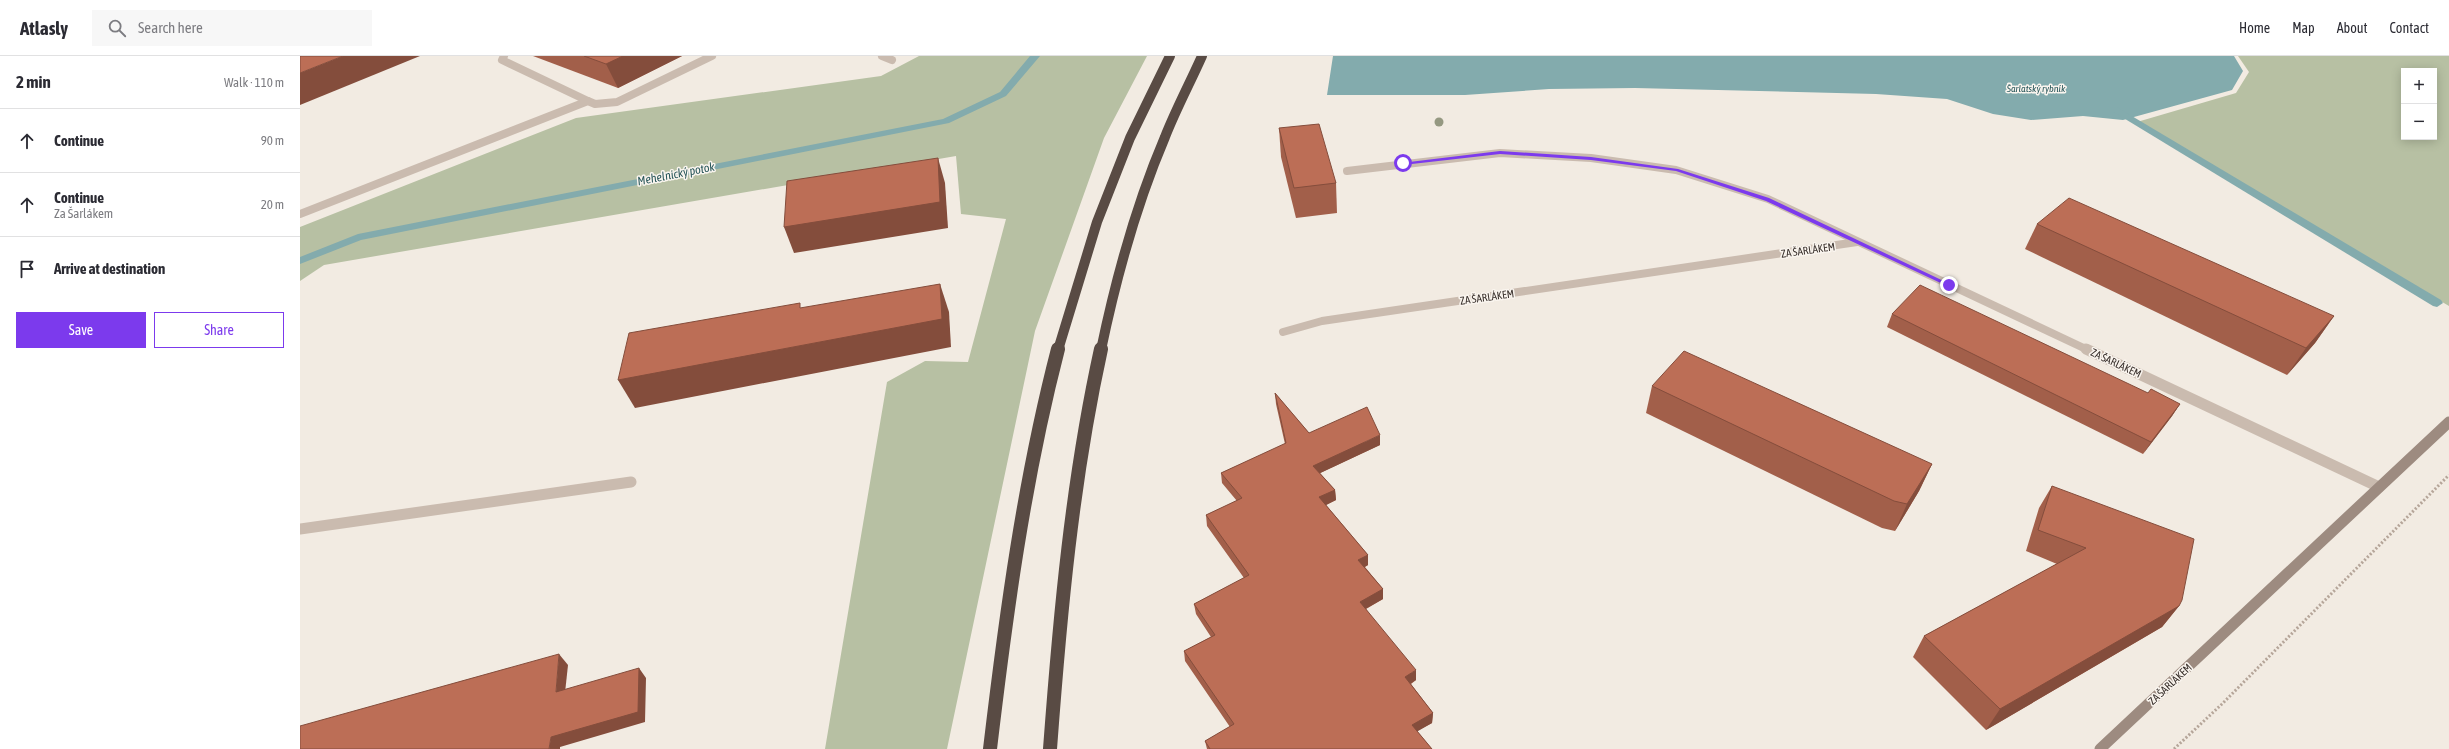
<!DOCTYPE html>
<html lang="en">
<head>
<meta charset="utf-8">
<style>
  :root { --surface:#fff; --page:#f7f7f7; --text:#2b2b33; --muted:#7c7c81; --line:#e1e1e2; --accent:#7c3aed }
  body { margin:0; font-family:"Asap Condensed",sans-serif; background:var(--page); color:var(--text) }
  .controls { position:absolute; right:12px; top:12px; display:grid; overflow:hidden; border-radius:0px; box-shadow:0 2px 10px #0003 }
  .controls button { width:36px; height:36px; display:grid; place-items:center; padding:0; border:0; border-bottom:1px solid var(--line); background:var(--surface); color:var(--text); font:20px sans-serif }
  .stop { position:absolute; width:12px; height:12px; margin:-9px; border:3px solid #7c3aed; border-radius:50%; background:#fff }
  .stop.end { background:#7c3aed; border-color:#fff; box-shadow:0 1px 4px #0008 }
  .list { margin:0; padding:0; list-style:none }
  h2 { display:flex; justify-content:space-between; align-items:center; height:52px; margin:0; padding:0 16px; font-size:17px }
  h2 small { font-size:13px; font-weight:400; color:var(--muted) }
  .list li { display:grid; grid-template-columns:26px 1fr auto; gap:12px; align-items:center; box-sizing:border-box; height:64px; padding:0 16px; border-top:1px solid var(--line) }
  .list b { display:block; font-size:15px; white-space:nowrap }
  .list p { margin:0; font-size:13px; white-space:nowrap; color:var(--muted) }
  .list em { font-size:13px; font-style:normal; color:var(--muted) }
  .actions { display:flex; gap:8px; padding:12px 16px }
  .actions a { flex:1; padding:9px 0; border:1px solid var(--accent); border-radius:0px; text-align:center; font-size:14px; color:var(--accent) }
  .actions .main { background:var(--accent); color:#fff }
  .icon { flex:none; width:22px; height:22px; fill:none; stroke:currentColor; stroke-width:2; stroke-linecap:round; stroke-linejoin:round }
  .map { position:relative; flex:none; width:2149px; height:693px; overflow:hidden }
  header { display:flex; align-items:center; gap:24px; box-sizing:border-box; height:56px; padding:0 20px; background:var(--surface); border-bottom:1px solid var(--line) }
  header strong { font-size:19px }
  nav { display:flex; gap:22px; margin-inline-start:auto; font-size:14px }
  .search { width:280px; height:36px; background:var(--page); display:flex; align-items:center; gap:10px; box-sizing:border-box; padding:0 14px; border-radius:0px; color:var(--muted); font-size:15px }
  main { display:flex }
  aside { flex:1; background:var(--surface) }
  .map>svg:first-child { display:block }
  .green { fill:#b7c0a3; fill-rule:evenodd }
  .water { fill:#83abad }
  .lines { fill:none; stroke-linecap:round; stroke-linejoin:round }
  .stream { fill:#83abad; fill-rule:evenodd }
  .path { stroke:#b5a599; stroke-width:3; stroke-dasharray:2 2; stroke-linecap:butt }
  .lane-far1 { stroke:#cabbaf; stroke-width:8 }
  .lane { stroke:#cabbaf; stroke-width:11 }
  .street-far1 { stroke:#cabbaf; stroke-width:8 }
  .street { stroke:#cabbaf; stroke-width:11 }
  .secondary { stroke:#9d8b80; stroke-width:11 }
  .highway-far1 { stroke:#594b44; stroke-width:10 }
  .highway { stroke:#594b44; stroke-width:14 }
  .tree { fill:#959881 }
  .wall { fill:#a25f4a }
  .shaded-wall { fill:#844d3c }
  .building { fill:#bc6e56; stroke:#844d3c }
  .route { fill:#7c3aed }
  .labels { text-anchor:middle; stroke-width:3; stroke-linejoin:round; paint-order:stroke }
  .far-water-label { font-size:10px; font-style:italic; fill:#255458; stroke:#faf5ef }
  .street-label { font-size:11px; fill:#39302c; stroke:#faf5ef }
  .water-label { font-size:12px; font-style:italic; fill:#255458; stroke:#faf5ef }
</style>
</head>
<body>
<header>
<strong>Atlasly</strong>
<div class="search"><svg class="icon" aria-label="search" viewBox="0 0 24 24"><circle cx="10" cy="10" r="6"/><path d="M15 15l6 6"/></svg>Search here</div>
<nav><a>Home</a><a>Map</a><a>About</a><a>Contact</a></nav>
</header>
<main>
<aside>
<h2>2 min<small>Walk · 110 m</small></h2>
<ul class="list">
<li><svg class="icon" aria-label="ahead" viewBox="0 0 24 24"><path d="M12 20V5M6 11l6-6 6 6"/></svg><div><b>Continue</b></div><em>90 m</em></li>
<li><svg class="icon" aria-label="ahead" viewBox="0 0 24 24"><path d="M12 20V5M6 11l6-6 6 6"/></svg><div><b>Continue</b><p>Za Šarlákem</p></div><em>20 m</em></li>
<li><svg class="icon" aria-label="arrive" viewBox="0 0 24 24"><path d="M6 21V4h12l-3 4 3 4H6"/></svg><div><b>Arrive at destination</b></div></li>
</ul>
<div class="actions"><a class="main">Save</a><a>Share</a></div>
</aside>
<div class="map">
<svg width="2149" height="693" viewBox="0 0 2149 693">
  <rect width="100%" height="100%" fill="#f2ebe2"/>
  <g class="green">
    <path d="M619,0H847L804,82L735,275L647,693H525L587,326L625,305L668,306L706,163L661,158L656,100L24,209L0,225V171L276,62L581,20Z"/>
    <path d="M1938,0H2149V250L1837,66L1936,37L1949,16ZM2104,15H2134V81H2104Z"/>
  </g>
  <path class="water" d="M1033,0H1934L1943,15L1932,34L1823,64L1783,60L1731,64L1693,58L1647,43L1576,38L1335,32L1249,33L1165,39H1027Z"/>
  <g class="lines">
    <g class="stream">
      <path d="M730,0H740L706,40L649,67L61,184L0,208V201L58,178L643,63L700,36Z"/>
      <path d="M1815,50L2141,244L2143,247L2137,251L2133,250L1812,55L1810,53Z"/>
    </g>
    <path class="path" d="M1874,693L1922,648L2149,419"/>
    <g class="lane-far1">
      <path d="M204,0L202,4L288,45"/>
      <path d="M582,0L592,4"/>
      <path d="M0,158L288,45L295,48L317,46L412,0"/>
    </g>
    <path class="lane" d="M0,473L331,426"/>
    <g class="street-far1">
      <path d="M1047,115L1200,97L1291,102L1376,114L1468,143L1788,294"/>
      <path d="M983,276L1022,265L1557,186"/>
    </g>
    <path class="street" d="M1786,293L2079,431"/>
    <path class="secondary" d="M1800,693L2149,366"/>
    <g class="highway-far1">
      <path d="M758,294L797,166L830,82L870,0"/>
      <path d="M801,294C816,222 836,149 865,81C876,53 890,27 902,0"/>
    </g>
    <g class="highway">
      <path d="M690,693C706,558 724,424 758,293"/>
      <path d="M750,693C760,559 772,425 801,293"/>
    </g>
  </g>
  <circle class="tree" cx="1139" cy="66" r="4.5"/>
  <g class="wall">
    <path d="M233,0H382L318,32Z"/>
    <path d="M979,72L1036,127L1037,157L996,162L981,101Z"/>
    <path d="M1737,168L2034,260L2015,287L1987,319L1725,193Z"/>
    <path d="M1592,258L1880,348L1872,360L1843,398L1587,271Z"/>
    <path d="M1352,330L1632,408L1619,435L1595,475L1582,472L1346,357Z"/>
    <path d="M975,337L1009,377L1080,389L1020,417L1035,434L1036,444L1026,449L1068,499V509L1065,511L1083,533V543L1066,553L1116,624L1111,628L1133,657L1132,667L1117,675L1132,693H907L905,685L930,671L885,605L884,595L911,581L896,558L894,548L944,522L907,470L906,459L937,445L922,427L921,417L985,388L976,348Z"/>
    <path d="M1752,430L1879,550L1862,571L1686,674L1613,601L1624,580L1757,508L1726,495L1739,452Z"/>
  </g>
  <g class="shaded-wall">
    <path d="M43,0H120L0,49V17Z"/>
    <path d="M323,0H382L318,32L306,8Z"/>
    <path d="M638,102L645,127L648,172L494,197L484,171Z"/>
    <path d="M640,228L649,256L651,291L335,352L318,324Z"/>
    <path d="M2034,260L2015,287L1987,319L2006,292Z"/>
    <path d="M1880,348L1872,360L1843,398L1851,386Z"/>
    <path d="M1080,379V389L1014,420L1013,410Z"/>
    <path d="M1632,408L1619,435L1595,475L1607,448Z"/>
    <path d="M1035,434L1036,444L1020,452L1019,441Z"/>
    <path d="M1068,499V509L1059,514L1058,504Z"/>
    <path d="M1083,533V543L1060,556V546Z"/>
    <path d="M1879,550L1862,571L1686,674L1700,653Z"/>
    <path d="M259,598L268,609L264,646L256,636Z"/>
    <path d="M339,612L346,622L345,666L260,691V693H249L251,681Z"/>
    <path d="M1116,614V624L1105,631V621Z"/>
    <path d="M1133,657L1132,667L1111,679L1112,669Z"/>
  </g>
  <g class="building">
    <path d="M0,0H43L0,17Z"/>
    <path d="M284,0H323L306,8Z"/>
    <path d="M1019,68L1036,127L994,132L979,72Z"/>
    <path d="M638,102L640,146L484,171L487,125Z"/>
    <path d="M1769,142L2034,260L2006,292L1737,168Z"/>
    <path d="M640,228L642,263L318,324L329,277L500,247V252Z"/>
    <path d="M1620,229L1848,337L1851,333L1880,348L1851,386L1592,258Z"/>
    <path d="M1384,295L1632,408L1607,448L1594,445L1352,330Z"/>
    <path d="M975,337L1009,377L1067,351L1080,379L1013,410L1035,434L1019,441L1068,499L1058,504L1083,533L1060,546L1116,614L1105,621L1133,657L1112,669L1132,693H910L905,685L934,668L884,595L915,579L894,548L949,519L906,459L942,442L921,417L986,387Z"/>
    <path d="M1752,430L1894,483L1882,544L1879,550L1700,653L1624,580L1786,492L1738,474Z"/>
    <path d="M259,598L256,636L339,612L338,656L251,681L249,693H0V670Z"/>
  </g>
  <path class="route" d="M1200,95L1291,101L1378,113L1469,142L1652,229L1647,230L1466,145L1376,115L1291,104L1200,98L1103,109L1101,107Z"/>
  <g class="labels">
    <g class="far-water-label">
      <text x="1736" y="36">Šarlatský rybník</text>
    </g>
    <g class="street-label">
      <text transform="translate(1508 194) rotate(-8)" y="4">ZA ŠARLÁKEM</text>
      <text transform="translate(1187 241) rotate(-8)" y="4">ZA ŠARLÁKEM</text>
      <text transform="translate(1816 307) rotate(25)" y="4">ZA ŠARLÁKEM</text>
      <text transform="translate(1870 628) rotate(-43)" y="4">ZA ŠARLÁKEM</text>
    </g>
    <g class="water-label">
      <text transform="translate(376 118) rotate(-11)" y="4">Mehelnický potok</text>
    </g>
  </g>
</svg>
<div class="controls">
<button>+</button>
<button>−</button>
</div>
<div class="stop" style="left:1103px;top:107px"></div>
<div class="stop end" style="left:1649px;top:229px"></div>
</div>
</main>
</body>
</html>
